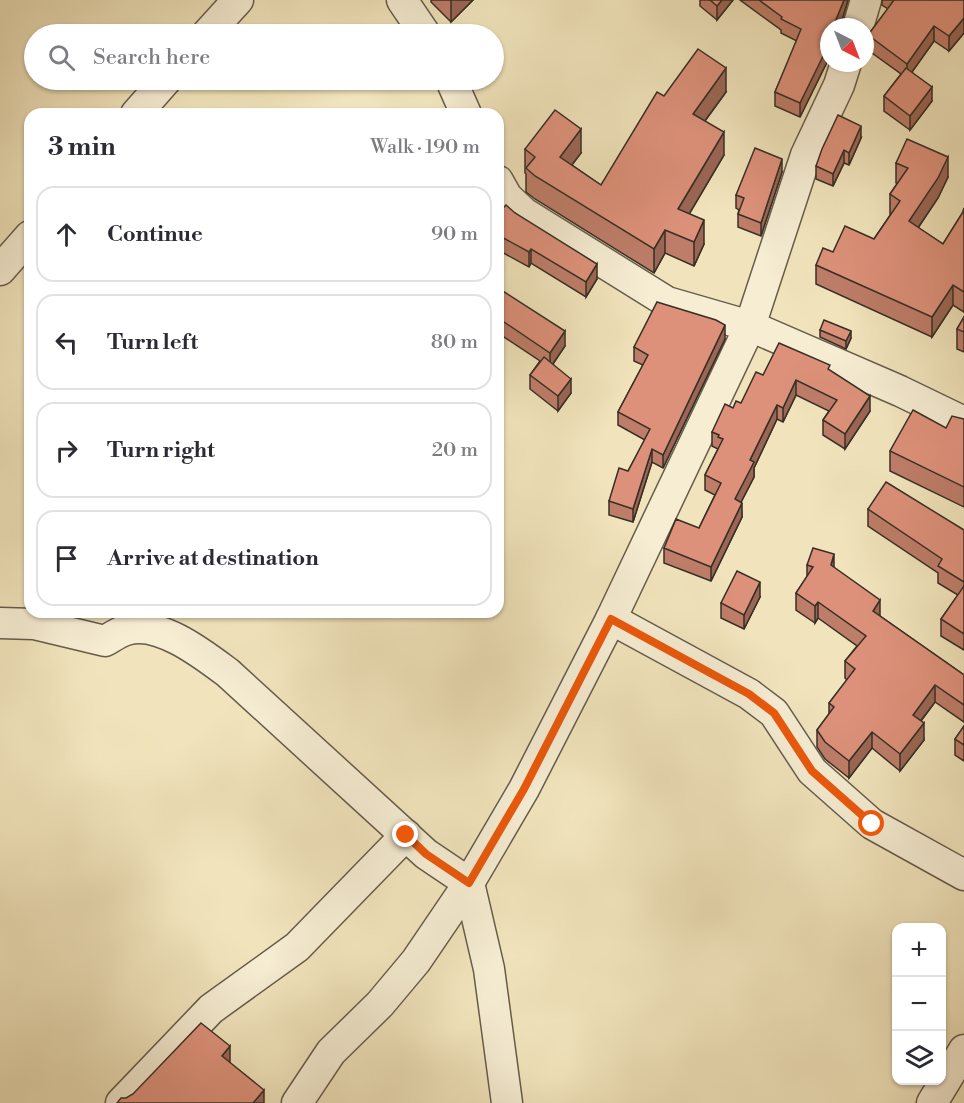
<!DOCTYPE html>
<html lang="en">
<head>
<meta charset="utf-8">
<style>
  :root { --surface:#fff; --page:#f2f2f3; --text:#2b2b33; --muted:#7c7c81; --line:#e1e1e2 }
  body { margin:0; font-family:"Libre Bodoni",serif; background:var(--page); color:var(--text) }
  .controls { position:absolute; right:18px; bottom:18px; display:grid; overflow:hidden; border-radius:12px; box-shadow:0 2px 4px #0004 }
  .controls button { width:54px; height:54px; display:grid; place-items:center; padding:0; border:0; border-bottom:2px solid var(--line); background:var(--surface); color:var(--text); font:30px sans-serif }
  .compass { position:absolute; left:820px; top:18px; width:54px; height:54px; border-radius:50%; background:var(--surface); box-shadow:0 2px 4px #0004; rotate:138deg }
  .stop { position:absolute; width:18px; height:18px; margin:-14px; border:4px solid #ea580c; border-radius:50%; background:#fff }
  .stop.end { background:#ea580c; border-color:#fff; box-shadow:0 2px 6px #0008 }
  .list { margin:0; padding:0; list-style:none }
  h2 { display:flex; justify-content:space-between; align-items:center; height:78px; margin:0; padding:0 24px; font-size:26px }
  h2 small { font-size:20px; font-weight:400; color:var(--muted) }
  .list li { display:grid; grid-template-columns:39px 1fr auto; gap:18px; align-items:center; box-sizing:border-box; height:96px; margin:0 12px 12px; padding:0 12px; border:2px solid var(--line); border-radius:18px }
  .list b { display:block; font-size:22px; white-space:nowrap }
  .list em { font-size:20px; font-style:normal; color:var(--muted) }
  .icon { flex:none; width:33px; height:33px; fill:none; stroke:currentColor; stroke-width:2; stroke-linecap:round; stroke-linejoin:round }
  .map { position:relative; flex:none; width:964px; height:1103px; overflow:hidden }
  .search { position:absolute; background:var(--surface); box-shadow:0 2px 4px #0004; left:24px; top:24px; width:480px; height:66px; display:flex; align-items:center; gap:15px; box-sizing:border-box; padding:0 21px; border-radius:33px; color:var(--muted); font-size:22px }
  .panel { position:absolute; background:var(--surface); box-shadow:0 2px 4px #0004; left:24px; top:108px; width:480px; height:510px; border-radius:18px }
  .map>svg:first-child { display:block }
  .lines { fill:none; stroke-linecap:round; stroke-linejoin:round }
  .minor-casing { stroke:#665c4b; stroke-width:33 }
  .minor { stroke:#f6edd3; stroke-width:30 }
  .wall { fill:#be7d69; stroke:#372f25; stroke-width:1.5 }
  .shaded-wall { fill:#9b6655; stroke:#372f25; stroke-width:1.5 }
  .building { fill:#dd917a; stroke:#372f25; stroke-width:1.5 }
  .route { stroke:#ea580c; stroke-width:8 }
</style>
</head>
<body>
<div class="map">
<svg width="964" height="1103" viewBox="0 0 964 1103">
  <rect width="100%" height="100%" fill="#f1e4bc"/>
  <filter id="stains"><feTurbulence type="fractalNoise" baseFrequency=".00333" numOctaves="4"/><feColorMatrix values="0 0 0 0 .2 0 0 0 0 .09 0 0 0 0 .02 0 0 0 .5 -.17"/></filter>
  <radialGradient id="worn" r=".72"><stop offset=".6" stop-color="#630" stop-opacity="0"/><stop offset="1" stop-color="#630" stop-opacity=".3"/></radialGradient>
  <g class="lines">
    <g class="minor-casing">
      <g id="minor">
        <path d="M402,0L425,34"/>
        <path d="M858,27L866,0"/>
        <path d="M207,34L238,0"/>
        <path d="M451,80L466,114"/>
        <path d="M136,114L166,80"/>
        <path d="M498,181L507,197L524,213L667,302L750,326L900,391L964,422"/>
        <path d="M0,270L30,236"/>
        <path d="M611,619L749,694L774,713L812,771L872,824L964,875"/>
        <path d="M0,623L34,624L105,641C112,637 119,632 126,630C158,619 204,655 228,673L426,854L469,883L489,969L507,1103"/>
        <path d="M121,1103L211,1009L297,947L406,835"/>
        <path d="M297,1103L331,1052L380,1004L416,961L469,883L524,789L611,619L750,326L806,155L839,85L846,63"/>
        <path d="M932,1103L964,1050"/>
      </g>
    </g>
    <use href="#minor" class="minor"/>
  </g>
  <g class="wall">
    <path d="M431,0H473L451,22L431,2Z"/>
    <path d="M700,0H733L717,20L700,6Z"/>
    <path d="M740,0H848L842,20L829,27V58L800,117L775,106V92L797,41L781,33V30Z"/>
    <path d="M882,0H964V33L949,51L934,41L912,72L932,101L910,130L884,111V96L901,74L868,50V35L888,9L882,5Z"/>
    <path d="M726,92L705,121L724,155L689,214L704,244L694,266L665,253L654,273L535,199L526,192V174L525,173V149L581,153L572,165L601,185L664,96Z"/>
    <path d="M861,138L849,165L844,163L833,186L816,179V166Z"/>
    <path d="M896,163L948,177L938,198L918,228L943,244L963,212L964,208V312L953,305L932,337L816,284V265L833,252L874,239L891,214H890V194L897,184L896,183Z"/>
    <path d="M782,172L761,236L738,227V214L739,210L736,208V195Z"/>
    <path d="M498,210L515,213L597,279L586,297L531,263L529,267L498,250Z"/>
    <path d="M498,288L565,346L553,364L571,393L558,411L530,389V375L540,361L501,335Z"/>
    <path d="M964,317V352L957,349V329Z"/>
    <path d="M820,330L851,338L846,349L820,337Z"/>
    <path d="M725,339L663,468L652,462L633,522L609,515V501L628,471L645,440L618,425V412L643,365L634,361V347Z"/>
    <path d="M830,371L870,411L845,449L823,435V420L829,411L796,395L783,422L777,419L754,468V477L741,502L742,517L711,581L664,563V548L699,528L715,495L705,490V475L718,449L712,446V432L733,408L741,403L763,375Z"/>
    <path d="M964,419V507L890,471V451L946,428Z"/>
    <path d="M868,509L964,530V650L941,636V619L958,595L938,583V573L868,526Z"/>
    <path d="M807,565L834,568L880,616L964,675V722L935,702L921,721L924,740L900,771L872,748L849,778L825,759L817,747V730L829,714V703L847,680L845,678V661L857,646L818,618L815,623L796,610V593L807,577Z"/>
    <path d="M760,597L744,629L721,618V603Z"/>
    <path d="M964,726V761L955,755V739Z"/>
  </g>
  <g class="shaded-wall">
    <path d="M451,0H473L451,22Z"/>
    <path d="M722,0H733L717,20V6Z"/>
    <path d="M844,0H848L842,20L839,27H833Z"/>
    <path d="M964,18V33L949,51V36Z"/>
    <path d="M934,26V41L907,79V64Z"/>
    <path d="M829,35V58L800,117V103Z"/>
    <path d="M726,68V92L693,137V114Z"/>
    <path d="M932,87V101L910,130V116Z"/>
    <path d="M861,126V138L849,165V153Z"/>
    <path d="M581,129V153L560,180V157Z"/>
    <path d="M724,132V155L678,233V209Z"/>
    <path d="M844,150V163L833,186V174Z"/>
    <path d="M948,157V177L938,198L909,241V221Z"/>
    <path d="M782,159V172L761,236V223Z"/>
    <path d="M704,220V244L694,266V242Z"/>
    <path d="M665,230V253L654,273V249Z"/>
    <path d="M531,249V263L529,267V252Z"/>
    <path d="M597,264V279L586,297V282Z"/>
    <path d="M953,285V305L932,337V317Z"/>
    <path d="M501,320V335L498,340V325Z"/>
    <path d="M725,325V339L663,468V455Z"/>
    <path d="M565,331V346L550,368V353Z"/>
    <path d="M851,331V338L846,349V341Z"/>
    <path d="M571,379V393L558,411V396Z"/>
    <path d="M796,380V395L783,422V408Z"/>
    <path d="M870,396V411L845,449V434Z"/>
    <path d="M777,405V419L754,468V477L735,514V499L750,460Z"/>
    <path d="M652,449V462L633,522V509Z"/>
    <path d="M742,503V517L711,581V567Z"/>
    <path d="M834,554V571L831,565Z"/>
    <path d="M760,582V597L744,629V615Z"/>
    <path d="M880,600V617L873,611Z"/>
    <path d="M818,602V618L815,623V606Z"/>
    <path d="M935,685V702L913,731V715Z"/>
    <path d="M924,723V740L900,771V754Z"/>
    <path d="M872,732V748L849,778V761Z"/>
    <path d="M230,1046V1068L222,1056Z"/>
    <path d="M264,1090V1103H253Z"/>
  </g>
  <g class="building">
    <path d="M710,0H722L717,6Z"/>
    <path d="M759,0H844L833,27H829V35L826,41L829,43V44L800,103L775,92L801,29L781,19L782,17Z"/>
    <path d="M894,0H964V18L949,36L934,26L907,64L868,35Z"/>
    <path d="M698,49L726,68L693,114L724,132L678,209L704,220L694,242L665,230L654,249L535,176L526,168L535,157L525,149L555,110L581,129L560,157L601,185L657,92L664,96Z"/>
    <path d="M906,68L932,87L910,116L884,96Z"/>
    <path d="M838,115L861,126L849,153L844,150L833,174L816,166L822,149Z"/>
    <path d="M907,139L948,157L938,178L909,221L943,244L963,212L964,208V292L953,285L932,317L816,265L823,248L833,252L845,226L874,239L900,201L890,194L908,168L896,163Z"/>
    <path d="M755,148L782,159L761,223L738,214L744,198L736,195Z"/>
    <path d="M501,205L504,207L506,205L515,213L597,264L586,282L531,249L529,252L498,235V210Z"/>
    <path d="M498,288L565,331L550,353L501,320L498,325Z"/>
    <path d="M657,302L716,320L725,325L663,455L652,449L633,509L609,501L619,468L628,471L650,429L618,412L648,355L634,347Z"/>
    <path d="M964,317V332L957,329Z"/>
    <path d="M824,320L851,331L846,341L820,330Z"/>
    <path d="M779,343L830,365L828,369L870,396L845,434L823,420L837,400L796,380L783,408L777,405L750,460L754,462L735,499L742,503L711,567L664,548L676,519L699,528L721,483L705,475L723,439L718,437L719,435L712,432L725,404L733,408L736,401L741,403L756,372L763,375Z"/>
    <path d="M544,357L571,379L558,396L530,375Z"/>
    <path d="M913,410L946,428L952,416L964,419V487L890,451Z"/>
    <path d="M886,482L964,530V582L938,566L942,559L868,509Z"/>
    <path d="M813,548L834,554L831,565L880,600L873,611L964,675V705L935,685L913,715L924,723L900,754L872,732L849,761L825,742L817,730L834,707L829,703L855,669L845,661L866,636L818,602L815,606L796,593L813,567L807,565Z"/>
    <path d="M737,571L760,582L744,615L721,603Z"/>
    <path d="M964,586V634L941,619Z"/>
    <path d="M964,726V745L955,739Z"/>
    <path d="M201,1023L230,1046L222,1056L264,1090L253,1103H117L121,1098H126L133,1094Z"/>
  </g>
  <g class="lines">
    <path class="route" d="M406,835L426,854L469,883L524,789L611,619L749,694L774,713L812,771L872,824"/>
  </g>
  <rect width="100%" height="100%" filter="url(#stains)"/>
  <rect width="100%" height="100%" fill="url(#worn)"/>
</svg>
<div class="controls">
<button>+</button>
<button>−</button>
<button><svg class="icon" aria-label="layers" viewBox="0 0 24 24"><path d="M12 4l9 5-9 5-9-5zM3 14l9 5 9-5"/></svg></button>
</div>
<svg class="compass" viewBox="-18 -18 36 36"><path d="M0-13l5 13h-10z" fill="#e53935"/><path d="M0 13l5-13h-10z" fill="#7c7c81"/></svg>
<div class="stop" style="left:872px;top:824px"></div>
<div class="stop end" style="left:406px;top:835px"></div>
<div class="search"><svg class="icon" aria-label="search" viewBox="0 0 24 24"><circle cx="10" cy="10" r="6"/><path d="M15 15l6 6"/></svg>Search here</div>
<section class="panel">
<h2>3 min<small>Walk · 190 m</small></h2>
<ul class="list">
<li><svg class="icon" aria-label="ahead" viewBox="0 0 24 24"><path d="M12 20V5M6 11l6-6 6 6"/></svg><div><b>Continue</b></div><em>90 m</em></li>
<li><svg class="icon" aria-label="left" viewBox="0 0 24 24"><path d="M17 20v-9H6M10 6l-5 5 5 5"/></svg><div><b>Turn left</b></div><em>80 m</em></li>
<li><svg class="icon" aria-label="right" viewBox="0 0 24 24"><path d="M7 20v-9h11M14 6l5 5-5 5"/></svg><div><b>Turn right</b></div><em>20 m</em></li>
<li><svg class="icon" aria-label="arrive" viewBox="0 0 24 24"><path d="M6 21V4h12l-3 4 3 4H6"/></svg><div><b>Arrive at destination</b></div></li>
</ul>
</section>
</div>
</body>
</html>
